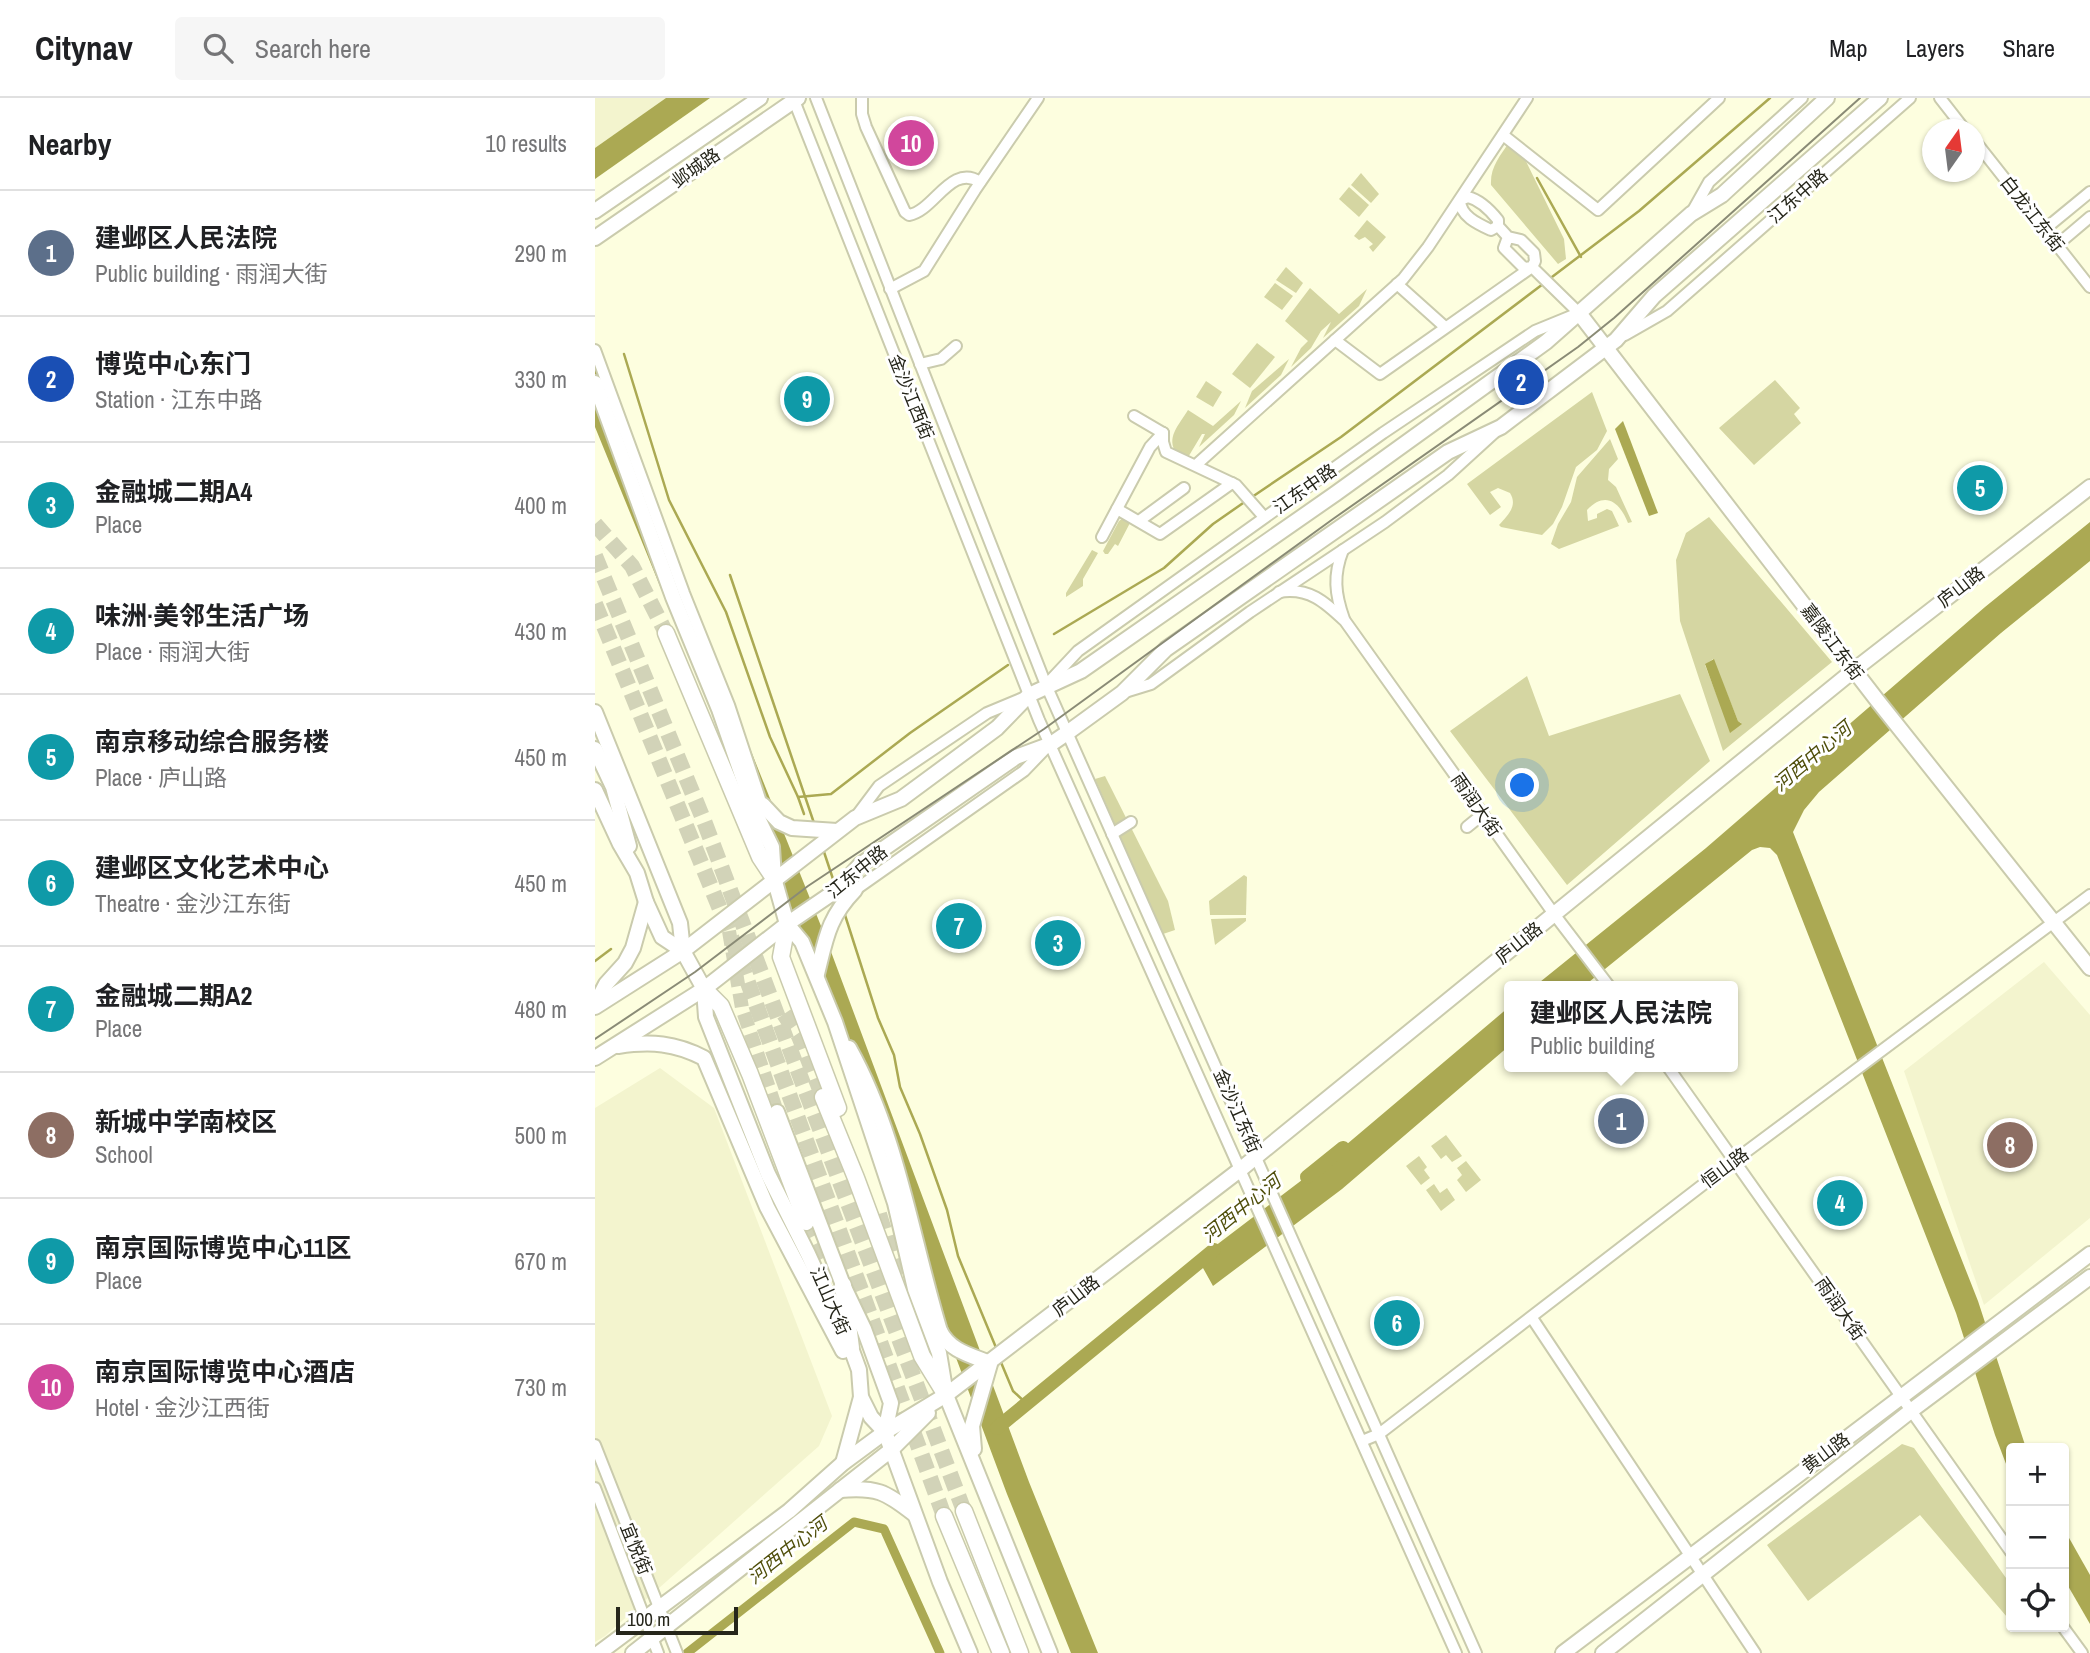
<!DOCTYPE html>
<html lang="en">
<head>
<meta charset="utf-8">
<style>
  :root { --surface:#fff; --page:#f6f6f6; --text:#202124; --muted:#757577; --line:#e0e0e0; --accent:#b45309 }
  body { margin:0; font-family:"Archivo Narrow","Noto Sans SC",sans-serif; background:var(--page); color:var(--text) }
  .controls { position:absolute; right:21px; bottom:21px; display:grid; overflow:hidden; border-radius:7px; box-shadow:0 2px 5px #0004 }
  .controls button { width:63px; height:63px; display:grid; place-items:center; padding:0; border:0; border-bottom:2px solid var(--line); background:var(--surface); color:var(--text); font:35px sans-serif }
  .compass { position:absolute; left:1327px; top:21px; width:63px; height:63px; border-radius:50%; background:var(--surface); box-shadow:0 2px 5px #0004; rotate:14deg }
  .scale { position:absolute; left:21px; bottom:18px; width:122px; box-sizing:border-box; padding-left:7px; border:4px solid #26261b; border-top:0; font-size:19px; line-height:24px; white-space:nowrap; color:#26261b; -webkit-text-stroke:5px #fff; paint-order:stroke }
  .you { position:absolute; left:928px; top:688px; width:24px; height:24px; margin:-18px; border:5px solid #fff; border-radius:50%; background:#1a73e8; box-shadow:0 0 0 10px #1a73e833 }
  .badge { display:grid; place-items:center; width:46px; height:46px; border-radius:50%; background:var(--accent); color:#fff; font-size:23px; font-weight:700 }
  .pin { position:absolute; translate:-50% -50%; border:4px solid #fff; box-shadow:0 2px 7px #0006 }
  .popup { position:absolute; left:909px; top:883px; width:234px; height:91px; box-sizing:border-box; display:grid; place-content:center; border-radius:7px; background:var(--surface); filter:drop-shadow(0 2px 5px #0005); font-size:23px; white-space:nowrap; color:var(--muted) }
  .popup b { font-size:26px; color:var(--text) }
  .popup::after { content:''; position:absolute; left:50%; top:100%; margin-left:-14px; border:14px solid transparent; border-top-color:var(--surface) }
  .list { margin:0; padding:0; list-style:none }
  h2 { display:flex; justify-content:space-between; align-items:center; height:91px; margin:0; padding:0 28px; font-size:30px }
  h2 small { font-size:23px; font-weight:400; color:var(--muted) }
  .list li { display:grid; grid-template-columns:46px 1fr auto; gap:21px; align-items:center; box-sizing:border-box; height:126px; padding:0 28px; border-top:2px solid var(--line) }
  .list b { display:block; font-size:26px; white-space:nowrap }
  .list p { margin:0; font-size:23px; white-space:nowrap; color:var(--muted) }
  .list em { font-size:23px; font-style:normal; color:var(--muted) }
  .icon { flex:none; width:38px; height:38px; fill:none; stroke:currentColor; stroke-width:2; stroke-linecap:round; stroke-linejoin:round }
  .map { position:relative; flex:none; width:1495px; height:1555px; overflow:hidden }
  header { display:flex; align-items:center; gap:42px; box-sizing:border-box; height:98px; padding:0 35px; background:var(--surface); border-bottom:2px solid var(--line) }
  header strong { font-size:33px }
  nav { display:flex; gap:38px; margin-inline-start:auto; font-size:24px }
  .search { width:490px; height:63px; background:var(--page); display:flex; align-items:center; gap:18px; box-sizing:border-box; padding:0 24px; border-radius:7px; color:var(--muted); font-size:26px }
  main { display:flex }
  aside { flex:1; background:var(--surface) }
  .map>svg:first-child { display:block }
  .built { fill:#f3f4ce }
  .green { fill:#d5d6a2; fill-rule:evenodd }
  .water { fill:#aba953 }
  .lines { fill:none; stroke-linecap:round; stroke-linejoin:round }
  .stream { stroke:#aba953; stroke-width:2.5 }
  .canal { stroke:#aba953; stroke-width:9 }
  .river { stroke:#aba953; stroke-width:14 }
  .major-tunnel { stroke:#d2d3b8; stroke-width:14; stroke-dasharray:14 7; stroke-linecap:butt }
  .highway-tunnel { stroke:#d2d3b8; stroke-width:16; stroke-dasharray:16 8; stroke-linecap:butt }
  .minor-casing { stroke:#cacbad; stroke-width:14 }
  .major-casing { stroke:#cacbad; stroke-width:18 }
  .highway-casing { stroke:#cacbad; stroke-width:19 }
  .minor { stroke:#fff; stroke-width:10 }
  .major { stroke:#fff; stroke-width:14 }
  .highway { stroke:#fff; stroke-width:16 }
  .tram { stroke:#8a8b76; stroke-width:2 }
  .labels { text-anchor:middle; stroke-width:6; stroke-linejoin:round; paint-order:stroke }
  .street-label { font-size:18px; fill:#26261b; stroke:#fff }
  .water-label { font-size:19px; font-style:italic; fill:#4f4e0a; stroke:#fff }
</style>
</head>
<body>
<header>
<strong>Citynav</strong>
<div class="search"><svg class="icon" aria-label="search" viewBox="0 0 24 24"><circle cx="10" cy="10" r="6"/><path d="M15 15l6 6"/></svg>Search here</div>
<nav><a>Map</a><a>Layers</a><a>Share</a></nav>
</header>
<main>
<aside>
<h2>Nearby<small>10 results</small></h2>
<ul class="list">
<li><span class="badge" style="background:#5c6f8a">1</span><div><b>建邺区人民法院</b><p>Public building · 雨润大街</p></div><em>290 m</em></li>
<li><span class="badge" style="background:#1a4fb4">2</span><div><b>博览中心东门</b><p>Station · 江东中路</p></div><em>330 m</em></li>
<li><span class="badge" style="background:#0f9aa8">3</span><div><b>金融城二期A4</b><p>Place</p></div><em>400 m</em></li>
<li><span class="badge" style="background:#0f9aa8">4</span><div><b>味洲·美邻生活广场</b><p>Place · 雨润大街</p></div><em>430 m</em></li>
<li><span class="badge" style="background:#0f9aa8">5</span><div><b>南京移动综合服务楼</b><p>Place · 庐山路</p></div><em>450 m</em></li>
<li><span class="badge" style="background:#0f9aa8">6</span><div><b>建邺区文化艺术中心</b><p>Theatre · 金沙江东街</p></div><em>450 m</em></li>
<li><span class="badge" style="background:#0f9aa8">7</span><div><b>金融城二期A2</b><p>Place</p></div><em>480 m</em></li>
<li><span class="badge" style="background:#8d6e63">8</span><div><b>新城中学南校区</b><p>School</p></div><em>500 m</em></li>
<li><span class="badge" style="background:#0f9aa8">9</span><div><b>南京国际博览中心11区</b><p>Place</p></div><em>670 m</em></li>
<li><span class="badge" style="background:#d1479c">10</span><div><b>南京国际博览中心酒店</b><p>Hotel · 金沙江西街</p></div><em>730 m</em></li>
</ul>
</aside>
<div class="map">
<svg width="1495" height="1555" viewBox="0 0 1495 1555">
  <rect width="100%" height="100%" fill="#fdfedf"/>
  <g class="built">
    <path d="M0,0H83L0,56Z"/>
    <path d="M1449,864L1495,917V1120L1389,1207L1309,973Z"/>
    <path d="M65,970L119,1010L237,1318L224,1348L10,1538L0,1544V1010Z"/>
  </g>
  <g class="green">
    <path d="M915,43L925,51L969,141L971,161L963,166L896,87C895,69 905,58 915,43Z"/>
    <path d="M766,75L784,96L776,105L756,87Z"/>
    <path d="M754,89L774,107L764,119L744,101Z"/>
    <path d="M772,122L791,139L778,154L774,149L778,146L770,139L764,142L759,138Z"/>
    <path d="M691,169L708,185L701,195L681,182Z"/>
    <path d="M680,185L698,198L687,212L669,199Z"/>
    <path d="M715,190L744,216L772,191L764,208L728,240L736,224L726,233L716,250L696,269L706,250L713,243L690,223Z"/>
    <path d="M662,245L680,259L655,290L637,276Z"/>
    <path d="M694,261L686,277L650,310L657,293Z"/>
    <path d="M1180,282L1205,310L1199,316L1206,325L1159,367L1124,330Z"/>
    <path d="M611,283L627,294L618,309L601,299Z"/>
    <path d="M997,294L1012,333L1002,352L981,369L967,409L958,426L947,437L906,429L904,427C913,417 923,408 915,395L903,390L895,394L906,409L895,417L872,386Z"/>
    <path d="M646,303L639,317L604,349L610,336H607L592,361L582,356C570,340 584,327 593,312L618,328Z"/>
    <path d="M1015,341L1023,361L1014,371L1013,382L1021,389L1037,424L1033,425C1025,405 1011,392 992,412L993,423L1002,420V416L1012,411L1017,413L1024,428L964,451L956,446L963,426L976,404L982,379Z"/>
    <path d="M1114,419L1237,564L1128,653L1085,523L1081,462L1091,435ZM1118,561L1143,623L1146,625L1136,634L1110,567Z"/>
    <path d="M528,420L536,423L523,448L520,446L513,456H510L508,453L524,423Z"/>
    <path d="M497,452L503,455L488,481V488L471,499V495Z"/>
    <path d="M932,578L954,638L1085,596L1115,663L972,787L855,633Z"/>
    <path d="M510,678L573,803L580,832L568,836L500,681Z"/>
    <path d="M649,777L652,779L651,817H615L614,803Z"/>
    <path d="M651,820V823L620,847L616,821Z"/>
    <path d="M851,1037L867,1058L857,1064L851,1057L846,1061L836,1048Z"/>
    <path d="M824,1058L832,1069L829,1072L835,1080L826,1087L811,1068Z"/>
    <path d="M871,1063L886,1082L871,1094L862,1082L867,1077L862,1070Z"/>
    <path d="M839,1086L845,1095L852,1090L860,1102L846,1113L831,1092Z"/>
    <path d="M1307,1346L1319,1350L1416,1487V1515L1412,1519L1325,1417L1213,1503L1172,1447Z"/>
  </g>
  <g class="water">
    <path d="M71,0H115L0,81V50Z"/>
    <path d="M0,263L232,843L434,1384L503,1555H476L412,1396L296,1086L214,853L0,329Z"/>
    <path d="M1028,323L1063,415L1054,418L1020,331Z"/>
    <path d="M1495,424V463L1406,535L1224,694L1209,712L1198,734L1383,1203L1431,1350H1416V1379L1400,1337L1361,1215L1182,757L1175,750L1165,749L1157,752L989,888H940L1111,750L1390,509Z"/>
    <path d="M1119,561L1143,623L1147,626L1135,635L1110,566Z"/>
    <path d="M914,909V948L747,1091L618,1188L603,1161L732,1063Z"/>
    <path d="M1469,1431L1495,1477V1526L1469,1481Z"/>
  </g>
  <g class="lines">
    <g class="stream">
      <path d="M942,80L986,159"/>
      <path d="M953,182L1044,113L1175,0"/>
      <path d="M29,256L74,402L131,514L175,639L203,699L236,696L315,635L413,567"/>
      <path d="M657,399L746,339L948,186"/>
      <path d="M135,477L220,728"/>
      <path d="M459,536L569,470L618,426L651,403"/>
      <path d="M203,699L209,716"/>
      <path d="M228,751L240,787"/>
      <path d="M249,814L283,920L299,957L305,989L325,1036L352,1112L363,1158L402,1252"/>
      <path d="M0,863L16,851"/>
      <path d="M405,1262L418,1293L432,1306"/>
    </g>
    <path class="canal" d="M92,1555L259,1424L289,1431L345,1555"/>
    <g class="river">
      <path d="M712,1079L748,1050"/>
      <path d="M402,1330L619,1152"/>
    </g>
    <path class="major-tunnel" d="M134,833L147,910L182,1014"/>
    <g class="highway-tunnel">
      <path d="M0,426L37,468L71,535"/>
      <path d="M0,458L109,723L369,1413"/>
      <path d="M0,506L134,833L349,1418"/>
      <path d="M189,916L204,938L228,999"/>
      <path d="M284,1116L303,1178"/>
      <path d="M211,1124L242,1187L247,1193"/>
    </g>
    <g class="minor-casing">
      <g id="minor">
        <path d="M198,0L444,622L861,1555"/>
        <path d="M221,0L451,587L881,1555"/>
        <path d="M267,0V16L271,29L310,114L314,117C339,113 356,65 385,84"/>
        <path d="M1345,0L1370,32"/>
        <path d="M908,37L1003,112L1124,0"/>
        <path d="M1380,43L1495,189"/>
        <path d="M873,99C885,102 895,112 903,122V128L896,132C883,126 865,118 865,102Z"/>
        <path d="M1096,116L1114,84L1207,0"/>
        <path d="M903,128L913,139L926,142L939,155L940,163L937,169L929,170L909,150L913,139"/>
        <path d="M1450,131L1495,94"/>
        <path d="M1462,147L1495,119"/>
        <path d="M802,186L850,229"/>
        <path d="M295,191L329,173L380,92L443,0"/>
        <path d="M1030,237L1072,213L1315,0"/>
        <path d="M0,252L89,495L134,607L169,713"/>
        <path d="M325,266L346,261L361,248"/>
        <path d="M539,318L568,335"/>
        <path d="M568,335V344L571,354L641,387L669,419"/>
        <path d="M601,367L808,181L833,149L932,0"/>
        <path d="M522,411L565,436L637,385"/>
        <path d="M544,423L589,390"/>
        <path d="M507,439L555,349L568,335"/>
        <path d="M748,452C738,477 740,496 749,521"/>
        <path d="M684,494C714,489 730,504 750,523L959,816L1014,888"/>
        <path d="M453,585L483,553L788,335L940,233L984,215L937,169L785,276L740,242"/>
        <path d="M530,594L556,586L655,514L790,424L853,377L899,335"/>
        <path d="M260,720L284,688L392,615L428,600"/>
        <path d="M872,729L888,716"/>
        <path d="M517,736L536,724"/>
        <path d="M255,792H260L429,673L453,648"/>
        <path d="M1073,969L1416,1454"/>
        <path d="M937,1220L1160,1555"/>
        <path d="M767,1343L784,1336L1140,1062L1495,797"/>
        <path d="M0,1347L82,1555"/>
        <path d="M0,1390L63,1555"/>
        <path d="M1468,1529L1487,1555"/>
      </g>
    </g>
    <g class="major-casing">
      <g id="major">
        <path d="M0,113L165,0"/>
        <path d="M0,140L203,0"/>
        <path d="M984,215L1282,602L1495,870"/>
        <path d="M0,285L78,499L124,611L159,712L177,749L179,780L192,826L207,844L240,924L300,1105L320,1191L344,1255L351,1297L455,1555"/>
        <path d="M0,614L85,825L88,853L109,891L111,919L173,1076L213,1156L256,1250L264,1272L266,1299L276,1319L290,1334L345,1484L375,1555"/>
        <path d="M0,651L18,689L34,748"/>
        <path d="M0,692L25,746L42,775L51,804L67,839L88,853"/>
        <path d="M168,707L184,724L197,730L242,733"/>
        <path d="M222,876C231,840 233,820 260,792"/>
        <path d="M0,907L11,886L30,865L38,850L51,804"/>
        <path d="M0,909L88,853L260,720L306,701L402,630L434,597L486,573L740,396L951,244L1096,116L1127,97L1232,0"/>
        <path d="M23,948C56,943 80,945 109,960L172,1109L248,1253"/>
        <path d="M254,950C303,1038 316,1138 345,1233V1240"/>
        <path d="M0,960L109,891L192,826L242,792L265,767L421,659L456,646L472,635L527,595L571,551L853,354L906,329L1021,242L1059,198L1285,0"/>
        <path d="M182,1014L248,1187L269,1231L296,1305L290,1334"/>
        <path d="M345,1233C355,1253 375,1257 395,1265"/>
        <path d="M379,1351L377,1328L395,1266"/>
        <path d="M248,1365L266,1299"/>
        <path d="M245,1392C281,1389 290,1393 319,1416"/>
        <path d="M4,1555L194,1413L248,1365L290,1334L351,1297L646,1071L1259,572L1495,389"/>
        <path d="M38,1555L296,1352L333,1315"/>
        <path d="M968,1555L1495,1156"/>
        <path d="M1008,1555L1317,1312L1495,1179"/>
      </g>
    </g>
    <g class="highway-casing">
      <g id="highway">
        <path d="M71,535L165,759L179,780"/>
        <path d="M192,826L186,859L243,1010"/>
        <path d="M109,891L126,908L155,976L211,1124"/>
        <path d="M228,999L261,1080L327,1258L351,1297"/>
        <path d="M248,1187L256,1250"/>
        <path d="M369,1413L425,1555"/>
        <path d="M349,1418L406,1555"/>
      </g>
    </g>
    <use href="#minor" class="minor"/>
    <use href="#major" class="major"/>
    <use href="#highway" class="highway"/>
    <path class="tram" d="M0,941L100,874L213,788L449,631L738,421L983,249L1019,220L1265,0"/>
  </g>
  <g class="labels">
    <g class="street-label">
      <text transform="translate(101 70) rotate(-35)" y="6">邺城路</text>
      <text transform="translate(1203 98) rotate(-41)" y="6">江东中路</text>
      <text transform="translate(1437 116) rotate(52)" y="6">白龙江东街</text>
      <text transform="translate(316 299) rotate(68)" y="6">金沙江西街</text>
      <text transform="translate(710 391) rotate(-35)" y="6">江东中路</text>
      <text transform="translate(1366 489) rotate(-38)" y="6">庐山路</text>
      <text transform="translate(1237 544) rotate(53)" y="6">嘉陵江东街</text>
      <text transform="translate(881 707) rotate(55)" y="6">雨润大街</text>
      <text transform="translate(262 774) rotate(-39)" y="6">江东中路</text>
      <text transform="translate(924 845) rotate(-39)" y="6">庐山路</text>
      <text transform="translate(642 1013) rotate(66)" y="6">金沙江东街</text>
      <text transform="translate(1130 1070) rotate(-37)" y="6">恒山路</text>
      <text transform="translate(481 1198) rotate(-38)" y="6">庐山路</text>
      <text transform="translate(235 1203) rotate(66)" y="6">江山大街</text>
      <text transform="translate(1245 1211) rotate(55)" y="6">雨润大街</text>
      <text transform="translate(1231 1355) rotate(-37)" y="6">黄山路</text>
      <text transform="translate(41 1451) rotate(68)" y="6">宜悦街</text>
    </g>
    <g class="water-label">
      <text transform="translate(1217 658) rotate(-40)" y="7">河西中心河</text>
      <text transform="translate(646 1110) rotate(-39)" y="7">河西中心河</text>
      <text transform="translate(192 1452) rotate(-38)" y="7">河西中心河</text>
    </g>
  </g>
</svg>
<div class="controls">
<button>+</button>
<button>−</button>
<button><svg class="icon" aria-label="locate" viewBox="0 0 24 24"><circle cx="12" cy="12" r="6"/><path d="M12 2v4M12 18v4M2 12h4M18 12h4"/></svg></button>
</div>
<svg class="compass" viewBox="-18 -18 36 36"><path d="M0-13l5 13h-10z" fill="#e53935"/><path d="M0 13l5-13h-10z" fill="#757577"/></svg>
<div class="scale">100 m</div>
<div class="you"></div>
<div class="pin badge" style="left:1026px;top:1023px;background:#5c6f8a">1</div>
<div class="popup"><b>建邺区人民法院</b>Public building</div>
<div class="pin badge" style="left:926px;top:284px;background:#1a4fb4">2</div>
<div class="pin badge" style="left:463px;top:845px;background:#0f9aa8">3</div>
<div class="pin badge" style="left:1245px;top:1105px;background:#0f9aa8">4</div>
<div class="pin badge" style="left:1385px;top:390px;background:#0f9aa8">5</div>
<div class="pin badge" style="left:802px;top:1225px;background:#0f9aa8">6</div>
<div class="pin badge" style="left:364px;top:828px;background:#0f9aa8">7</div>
<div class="pin badge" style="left:1415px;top:1047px;background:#8d6e63">8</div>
<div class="pin badge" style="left:212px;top:301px;background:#0f9aa8">9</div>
<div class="pin badge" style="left:316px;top:45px;background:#d1479c">10</div>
</div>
</main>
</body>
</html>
